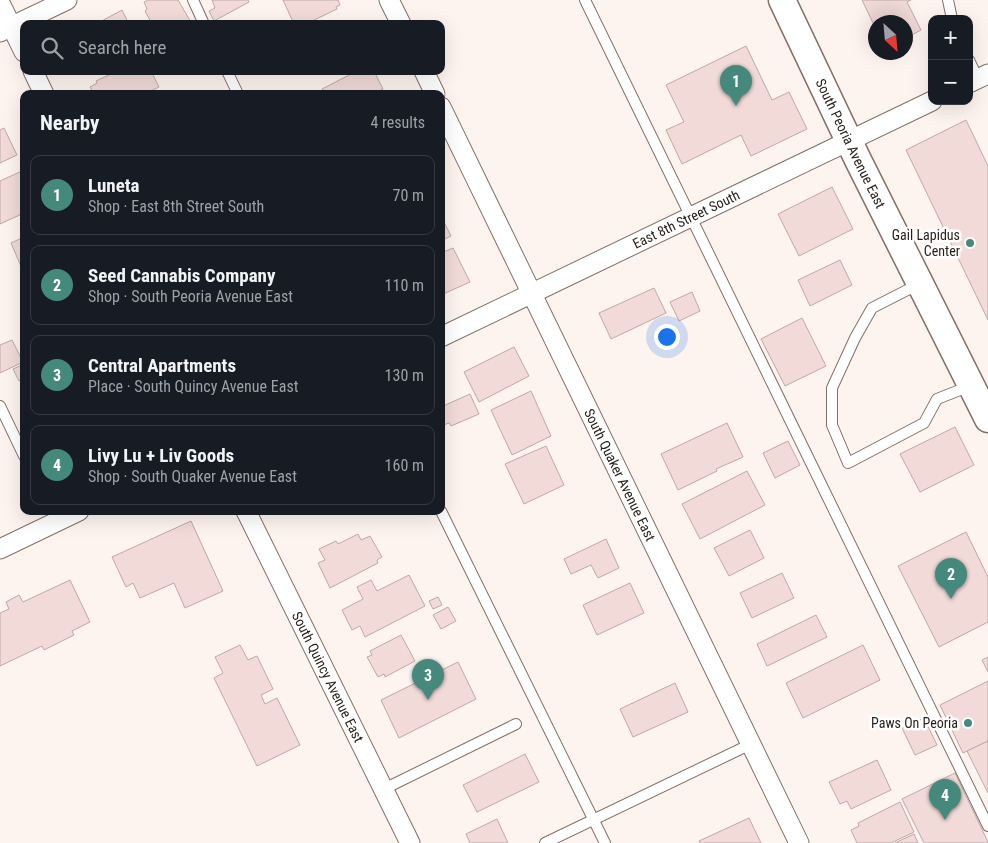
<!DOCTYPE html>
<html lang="en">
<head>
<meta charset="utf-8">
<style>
  :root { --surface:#171b24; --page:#242831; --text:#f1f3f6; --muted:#9ea1a6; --line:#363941; --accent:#45897d }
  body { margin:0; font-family:"Roboto Condensed",sans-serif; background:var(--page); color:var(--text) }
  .controls { position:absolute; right:15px; top:15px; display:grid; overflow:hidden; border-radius:10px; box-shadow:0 5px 20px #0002 }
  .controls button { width:45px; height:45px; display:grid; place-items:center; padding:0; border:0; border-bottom:1px solid var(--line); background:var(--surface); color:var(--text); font:25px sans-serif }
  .compass { position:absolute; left:868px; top:15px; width:45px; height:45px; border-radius:50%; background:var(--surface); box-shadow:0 5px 20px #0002; rotate:154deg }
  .you { position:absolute; left:666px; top:336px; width:18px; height:18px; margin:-12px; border:4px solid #fff; border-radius:50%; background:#1a73e8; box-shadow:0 0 0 8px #1a73e833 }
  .badge { display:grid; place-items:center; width:32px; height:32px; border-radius:50%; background:var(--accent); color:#fff; font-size:16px; font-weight:700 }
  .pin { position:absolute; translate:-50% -41px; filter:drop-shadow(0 1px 2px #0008) }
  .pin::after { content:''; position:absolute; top:26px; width:18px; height:15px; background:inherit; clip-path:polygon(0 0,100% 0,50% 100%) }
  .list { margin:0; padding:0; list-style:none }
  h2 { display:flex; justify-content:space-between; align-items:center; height:65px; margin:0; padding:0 20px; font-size:21px }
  h2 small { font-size:16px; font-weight:400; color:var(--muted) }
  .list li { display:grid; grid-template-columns:32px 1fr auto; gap:15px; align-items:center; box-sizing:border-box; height:80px; margin:0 10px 10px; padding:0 10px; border:1px solid var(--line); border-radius:10px }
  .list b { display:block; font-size:19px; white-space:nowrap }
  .list p { margin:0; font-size:16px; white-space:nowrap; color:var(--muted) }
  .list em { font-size:16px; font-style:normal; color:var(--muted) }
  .icon { flex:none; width:28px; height:28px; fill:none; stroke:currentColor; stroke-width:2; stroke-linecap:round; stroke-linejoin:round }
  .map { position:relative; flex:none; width:988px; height:843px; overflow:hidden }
  .search { position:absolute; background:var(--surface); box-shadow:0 5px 20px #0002; left:20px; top:20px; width:425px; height:55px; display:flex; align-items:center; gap:12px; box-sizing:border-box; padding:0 18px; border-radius:10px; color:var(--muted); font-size:19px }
  .panel { position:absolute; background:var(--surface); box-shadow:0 5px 20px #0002; left:20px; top:90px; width:425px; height:425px; border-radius:10px }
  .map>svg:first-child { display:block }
  .building { fill:#f1dad8; stroke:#c0a8a6 }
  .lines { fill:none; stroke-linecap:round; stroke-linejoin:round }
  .service-casing { stroke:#836f66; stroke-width:12 }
  .minor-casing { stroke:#836f66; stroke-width:21 }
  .secondary-casing { stroke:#836f66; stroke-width:29 }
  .service { stroke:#fff; stroke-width:10 }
  .minor { stroke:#fff; stroke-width:19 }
  .secondary { stroke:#fff; stroke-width:26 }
  .poi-dot { fill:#45897d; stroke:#fff; stroke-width:2 }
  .labels { text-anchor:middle; stroke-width:5; stroke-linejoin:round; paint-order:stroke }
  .street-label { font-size:14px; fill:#261e1a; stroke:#fff }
  .poi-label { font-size:14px; fill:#261e1a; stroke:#fff; text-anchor:end }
</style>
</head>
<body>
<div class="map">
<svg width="988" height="843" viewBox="0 0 988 843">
  <rect width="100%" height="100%" fill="#fdf4f0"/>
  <g class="building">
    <path d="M148,0H178L192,24H152L145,11L147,9L144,2Z"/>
    <path d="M212,0H248L249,2L214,21L209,11L215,8Z"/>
    <path d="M283,0H338L340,5L336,7L337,9L306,24L304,21L294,24Z"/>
    <path d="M862,0H911L907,2L921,30L906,38V22H886L884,20L876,22L874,25Z"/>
    <path d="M122,10L129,24L98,23Z"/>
    <path d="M746,46L772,100L789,92L807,129L751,156L741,135L682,164L666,130L684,122L666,85Z"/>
    <path d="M110,71H151L159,87L145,94H94L90,87L97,83L96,81L111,74Z"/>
    <path d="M357,71H374L383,89L377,92L378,94H325L322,89Z"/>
    <path d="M966,120L988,166V320L906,150Z"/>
    <path d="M4,128L17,155L0,163V130Z"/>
    <path d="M24,170V213L0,224V181Z"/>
    <path d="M832,187L853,229L799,256L778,214Z"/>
    <path d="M441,216L451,236L441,241Z"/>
    <path d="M24,237V271H23L11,243Z"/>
    <path d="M453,248L470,282L441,295V253Z"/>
    <path d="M840,260L852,285L810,306L798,280Z"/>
    <path d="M654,288L666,313L611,339L599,313Z"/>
    <path d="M692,292L700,311L679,321L670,302Z"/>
    <path d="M802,318L826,366L785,386L761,339Z"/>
    <path d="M12,340L23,362L0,373V345Z"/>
    <path d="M514,347L529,376L479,402L464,372Z"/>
    <path d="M24,364V378L19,381L13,369Z"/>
    <path d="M531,391L551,436L512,455L491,410Z"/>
    <path d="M470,394L479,414L451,426L449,423L441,426V407Z"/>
    <path d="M727,423L743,457L716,469L717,471L678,490L661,454Z"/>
    <path d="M955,427L974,465L920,492L900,454Z"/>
    <path d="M788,441L800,465L775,478L763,453Z"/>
    <path d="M546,446L564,485L524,504L505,464Z"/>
    <path d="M747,471L765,505L700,539L682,504Z"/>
    <path d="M191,521L223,591L185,608L174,583L140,598L133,583L126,587L112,557Z"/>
    <path d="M750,530L764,558L729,576L714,548Z"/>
    <path d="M966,532L988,577V622L939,647L898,566Z"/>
    <path d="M358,534L361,540L370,536L382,557L377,560L378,563L330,588L318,563L325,560L319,549L336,541L338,544Z"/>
    <path d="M606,539L619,568L598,578L591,565L571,574L564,559Z"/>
    <path d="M782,573L794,598L752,618L740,593Z"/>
    <path d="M409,575L425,606L365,637L360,626L352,630L342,610L363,599L357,587L371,580L377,591Z"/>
    <path d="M70,580L90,622L72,631L74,635L44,650L42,646L0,666V613L9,609L6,602L19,595L23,602Z"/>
    <path d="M630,583L644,613L597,635L583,605Z"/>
    <path d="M438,597L442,605L433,609L429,601Z"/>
    <path d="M448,607L456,621L441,629L433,615Z"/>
    <path d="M816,615L827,637L767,666L757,644Z"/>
    <path d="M401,635L415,661L385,677L384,674L378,677L367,657L372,655L370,651Z"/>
    <path d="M240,645L248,660L257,656L273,689L261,695L265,704L277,698L300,745L257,766L214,678L223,673L215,657Z"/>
    <path d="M863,645L880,680L803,718L786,683Z"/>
    <path d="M988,657V672L982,660Z"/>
    <path d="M458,662L476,699L399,738L381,700Z"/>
    <path d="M988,681V741L963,753L940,705Z"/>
    <path d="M675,683L688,712L633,737L620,709Z"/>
    <path d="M924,718L937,745L915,755L902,728Z"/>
    <path d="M988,741V793L967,751Z"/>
    <path d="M525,754L539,782L477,812L463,785Z"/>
    <path d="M877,760L891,790L851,809L847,801L840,804L829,782Z"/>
    <path d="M955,773L988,842V843H924L902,799Z"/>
    <path d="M900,802L914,832L891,843H857L851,830L859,826L858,823Z"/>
    <path d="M749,818L761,843H700L699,841Z"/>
    <path d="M497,819L508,843H470L466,834Z"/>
    <path d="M914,834L918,843H895Z"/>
  </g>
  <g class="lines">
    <g class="service-casing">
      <g id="service">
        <path d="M193,0L204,24"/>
        <path d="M585,0L988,826"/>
        <path d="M948,0L952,19"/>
        <path d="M969,60L978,79"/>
        <path d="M227,71L238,94"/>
        <path d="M919,284L872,308L855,338L832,388V425L848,463L924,423L937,399L970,386"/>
        <path d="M0,406L24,456"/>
        <path d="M441,511L605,843"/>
        <path d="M384,789L516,724"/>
        <path d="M545,843L751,744"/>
      </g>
    </g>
    <g class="minor-casing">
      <g id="minor">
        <path d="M389,0L401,24"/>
        <path d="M0,3L24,52"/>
        <path d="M0,32L67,0"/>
        <path d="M33,71L44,94"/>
        <path d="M424,71L435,94"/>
        <path d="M969,83L988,74"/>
        <path id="s1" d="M441,107L799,843"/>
        <path id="s2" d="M441,337L932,101"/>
        <path id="s3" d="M246,511L410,843"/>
        <path d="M0,549L79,511"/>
      </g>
    </g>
    <g class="secondary-casing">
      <g id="secondary">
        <path id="s4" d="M782,0L858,160L988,419"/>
      </g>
    </g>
    <use href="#service" class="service"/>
    <use href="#minor" class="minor"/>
    <use href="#secondary" class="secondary"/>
  </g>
  <g class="poi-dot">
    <circle cx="970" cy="243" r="5"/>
    <circle cx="968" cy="723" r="5"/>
  </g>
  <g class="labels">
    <g class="street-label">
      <text dy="5" stroke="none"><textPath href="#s4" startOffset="159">South Peoria Avenue East</textPath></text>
      <text dy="5" stroke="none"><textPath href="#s2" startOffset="272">East 8th Street South</textPath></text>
      <text dy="5" stroke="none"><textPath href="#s1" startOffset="409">South Quaker Avenue East</textPath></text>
      <text dy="5" stroke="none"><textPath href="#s3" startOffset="185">South Quincy Avenue East</textPath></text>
    </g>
    <g class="poi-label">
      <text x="960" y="240">Gail Lapidus<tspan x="960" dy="16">Center</tspan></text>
      <text x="958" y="728">Paws On Peoria</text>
    </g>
  </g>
</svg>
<div class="controls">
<button>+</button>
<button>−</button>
</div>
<svg class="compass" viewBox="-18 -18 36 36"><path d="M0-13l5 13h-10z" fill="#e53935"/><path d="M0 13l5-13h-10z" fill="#9ea1a6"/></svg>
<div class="you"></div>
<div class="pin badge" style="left:736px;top:106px">1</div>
<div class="pin badge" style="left:951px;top:599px">2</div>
<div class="pin badge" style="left:428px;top:700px">3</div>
<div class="pin badge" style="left:945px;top:820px">4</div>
<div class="search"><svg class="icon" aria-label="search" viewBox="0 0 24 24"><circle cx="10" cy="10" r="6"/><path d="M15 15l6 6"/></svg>Search here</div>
<section class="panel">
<h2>Nearby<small>4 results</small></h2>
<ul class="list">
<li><span class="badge">1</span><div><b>Luneta</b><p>Shop · East 8th Street South</p></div><em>70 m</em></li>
<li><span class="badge">2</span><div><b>Seed Cannabis Company</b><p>Shop · South Peoria Avenue East</p></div><em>110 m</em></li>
<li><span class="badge">3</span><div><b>Central Apartments</b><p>Place · South Quincy Avenue East</p></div><em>130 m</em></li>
<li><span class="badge">4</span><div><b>Livy Lu + Liv Goods</b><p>Shop · South Quaker Avenue East</p></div><em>160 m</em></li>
</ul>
</section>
</div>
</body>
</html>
